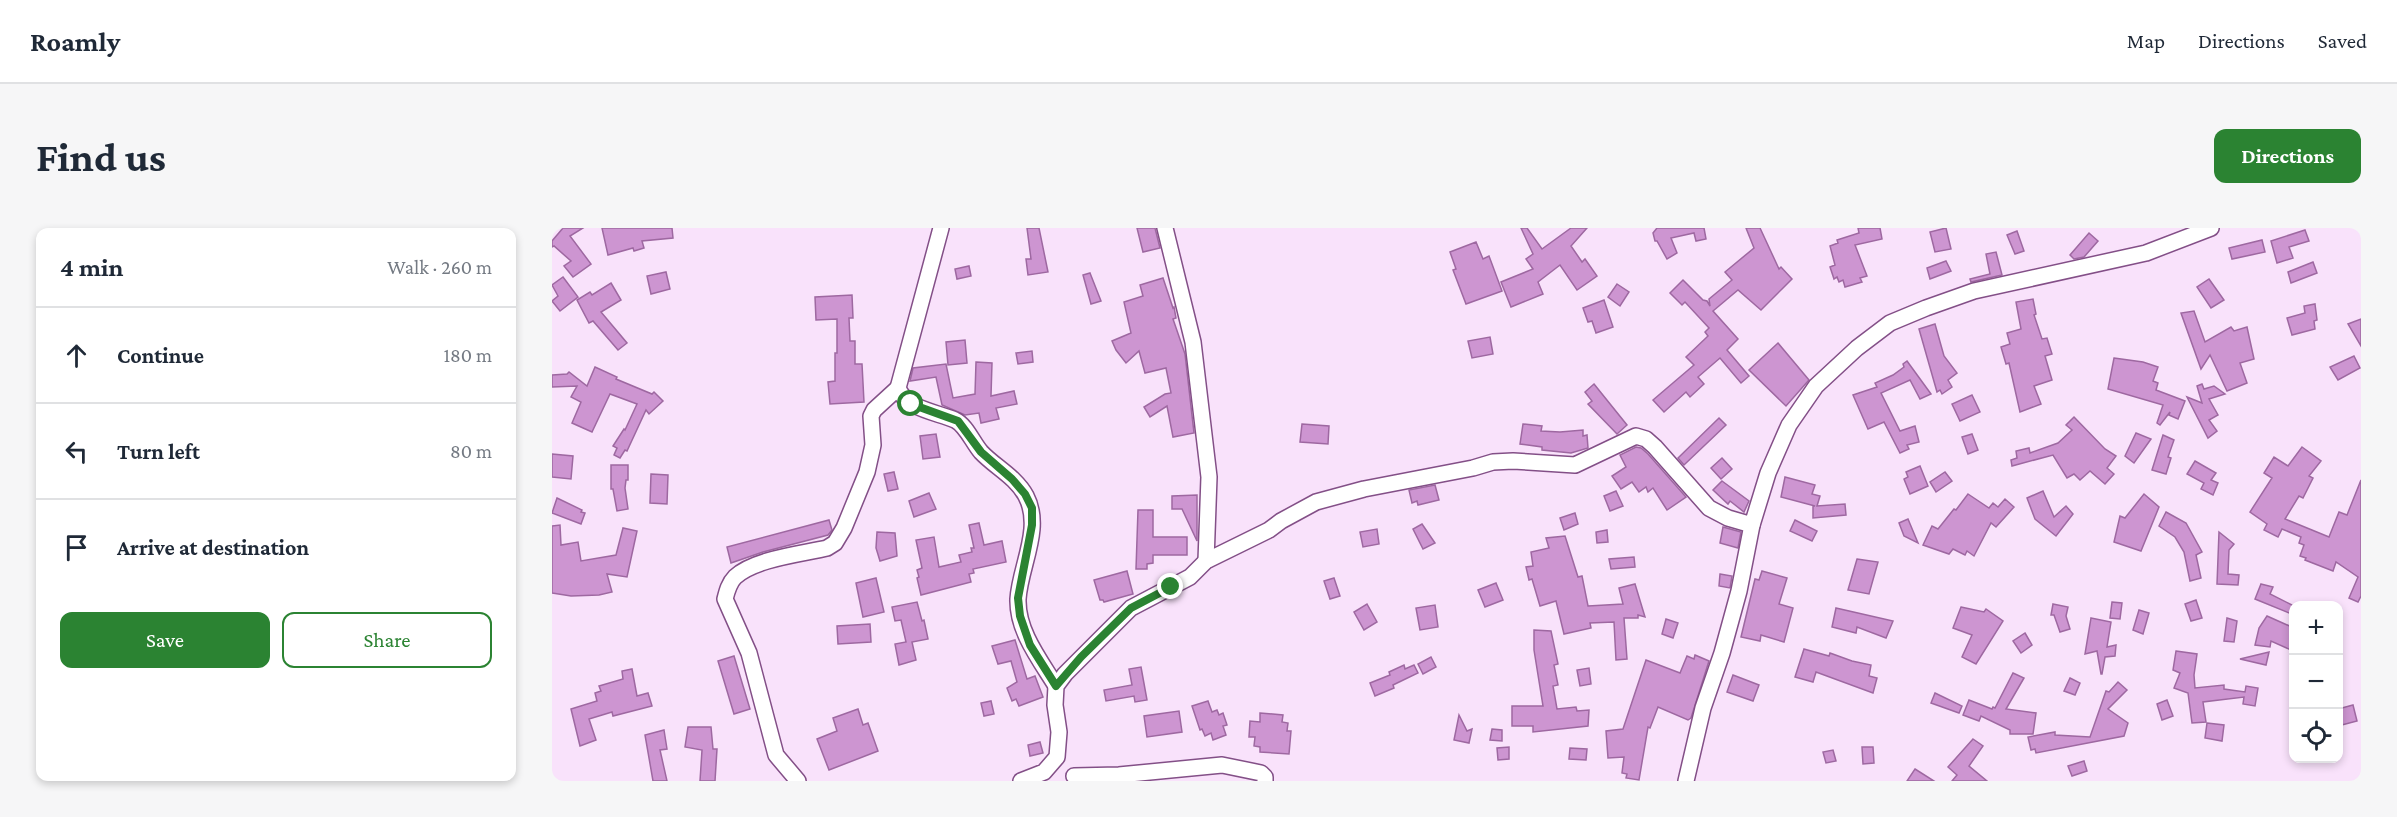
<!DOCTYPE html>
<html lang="en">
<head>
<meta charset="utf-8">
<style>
  :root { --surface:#fff; --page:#f6f6f7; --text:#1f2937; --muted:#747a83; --line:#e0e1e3; --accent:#2b8332 }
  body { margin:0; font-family:"Crimson Pro",serif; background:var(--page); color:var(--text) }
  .controls { position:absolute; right:18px; bottom:18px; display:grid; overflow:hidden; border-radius:12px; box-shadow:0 3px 9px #0003 }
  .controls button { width:54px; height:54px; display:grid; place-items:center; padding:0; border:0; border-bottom:2px solid var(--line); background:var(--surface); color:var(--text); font:30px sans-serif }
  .stop { position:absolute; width:18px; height:18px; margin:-14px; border:4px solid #2b8332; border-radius:50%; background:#fff }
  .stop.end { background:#2b8332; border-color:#fff; box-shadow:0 2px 6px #0008 }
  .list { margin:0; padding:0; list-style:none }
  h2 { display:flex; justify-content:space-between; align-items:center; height:78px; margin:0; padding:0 24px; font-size:26px }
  h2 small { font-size:20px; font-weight:400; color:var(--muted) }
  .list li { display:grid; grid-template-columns:39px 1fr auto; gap:18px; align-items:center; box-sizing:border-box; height:96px; padding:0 24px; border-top:2px solid var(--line) }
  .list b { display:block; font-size:22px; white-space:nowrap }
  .list em { font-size:20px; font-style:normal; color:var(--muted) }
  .actions { display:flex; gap:12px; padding:18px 24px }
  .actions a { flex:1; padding:14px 0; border:2px solid var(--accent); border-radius:12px; text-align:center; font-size:21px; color:var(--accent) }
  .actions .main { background:var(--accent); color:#fff }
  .icon { flex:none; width:33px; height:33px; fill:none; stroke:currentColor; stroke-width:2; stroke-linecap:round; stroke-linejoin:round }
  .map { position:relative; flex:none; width:1809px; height:553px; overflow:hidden; border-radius:12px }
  header { display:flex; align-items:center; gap:36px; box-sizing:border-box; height:84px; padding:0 30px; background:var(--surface); border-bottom:2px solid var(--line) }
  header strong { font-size:28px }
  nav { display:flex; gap:33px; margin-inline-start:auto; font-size:21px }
  .intro { display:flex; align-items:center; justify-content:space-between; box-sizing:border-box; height:144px; padding:0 36px }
  h1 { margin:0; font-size:42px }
  .button { padding:15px 27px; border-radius:12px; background:var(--accent); color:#fff; font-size:21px; font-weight:700 }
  main { display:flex; gap:36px; padding:0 36px }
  aside { flex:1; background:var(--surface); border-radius:12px; box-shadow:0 3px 9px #0003 }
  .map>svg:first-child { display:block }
  .building { fill:#cd95d1; stroke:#9e68a1; stroke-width:1.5 }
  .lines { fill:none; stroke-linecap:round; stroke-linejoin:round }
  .street-casing { stroke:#834f87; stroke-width:18 }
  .street { stroke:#fff; stroke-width:15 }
  .route { stroke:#2b8332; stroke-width:8 }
</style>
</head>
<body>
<header>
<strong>Roamly</strong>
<nav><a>Map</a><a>Directions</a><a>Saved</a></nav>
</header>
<div class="intro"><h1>Find us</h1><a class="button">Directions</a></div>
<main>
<aside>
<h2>4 min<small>Walk · 260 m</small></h2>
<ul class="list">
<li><svg class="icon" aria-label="ahead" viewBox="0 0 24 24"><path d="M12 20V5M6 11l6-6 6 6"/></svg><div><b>Continue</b></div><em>180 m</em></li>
<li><svg class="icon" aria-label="left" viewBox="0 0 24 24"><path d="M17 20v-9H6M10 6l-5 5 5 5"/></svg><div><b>Turn left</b></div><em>80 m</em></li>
<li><svg class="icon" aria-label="arrive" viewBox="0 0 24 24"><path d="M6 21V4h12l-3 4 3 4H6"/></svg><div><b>Arrive at destination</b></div></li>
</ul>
<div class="actions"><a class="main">Save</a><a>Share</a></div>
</aside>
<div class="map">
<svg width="1809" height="553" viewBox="0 0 1809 553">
  <rect width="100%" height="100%" fill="#f9e2fb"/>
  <g class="building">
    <path d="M11,0H31L18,8L39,36L21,49L12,38L19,33L2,18L0,19V13Z"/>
    <path d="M50,0H120L121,10L90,13L92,20L82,23L81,20L56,27Z"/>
    <path d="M475,0H487L496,44L476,47L474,31H479Z"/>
    <path d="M585,0H603L608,20L591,24Z"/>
    <path d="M969,0H975L990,21L1019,0H1035L1019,18L1030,34L1033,31L1045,48L1025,62L1008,37L986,54L991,66L959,79L949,54L981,41L974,31L981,26Z"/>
    <path d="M1105,0H1152L1154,11L1144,13L1142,5L1119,10L1125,25L1115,31L1105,13H1103L1101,5Z"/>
    <path d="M1194,0H1208L1227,41L1229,39L1240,51L1209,82L1186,62L1161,83L1186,111L1175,122L1197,148L1189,155L1168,130L1146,149L1152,156L1138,169L1134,164L1112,184L1101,172L1142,137L1134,129L1156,108L1153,104L1157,100L1133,74L1130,77L1118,65L1131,52L1151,72L1155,73L1158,78L1157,71L1180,52L1173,44L1202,20Z"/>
    <path d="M1306,0H1328L1330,11L1303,17L1315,48L1308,50L1310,54L1293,59L1291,52L1287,54L1285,49L1282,51L1278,39L1283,37L1278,18L1286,15L1285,12L1307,5Z"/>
    <path d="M1394,0L1399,21L1383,24L1378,4Z"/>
    <path d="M1753,2L1757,13L1737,19L1741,30L1725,35L1719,13Z"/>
    <path d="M1465,3L1472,23L1463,26L1455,7Z"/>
    <path d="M1537,5L1546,13L1532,29L1522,31L1518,27Z"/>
    <path d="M1710,12L1713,24L1680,31L1677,20Z"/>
    <path d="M924,14L931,31L937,28L950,63L914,76L901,42L904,41L898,24Z"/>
    <path d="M1444,24L1450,47L1419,54L1418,51L1438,46L1434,26Z"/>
    <path d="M1394,33L1399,43L1378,51L1375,40Z"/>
    <path d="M1761,34L1765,45L1739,55L1736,44Z"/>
    <path d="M417,38L419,48L405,51L403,41Z"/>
    <path d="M114,44L118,61L99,66L95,48Z"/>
    <path d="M538,45L549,73L539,76L531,47Z"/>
    <path d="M11,49L26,69L8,83L0,73L6,68L0,57Z"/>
    <path d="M611,50L621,80L622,79L624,90L621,91L633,126L642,205L621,209L615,178L598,189L592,179L613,166L619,165L614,140L593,145L587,123L574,135L564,122L560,113L579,105L572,74L591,68L588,57Z"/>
    <path d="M1657,51L1672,72L1659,80L1645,59Z"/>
    <path d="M59,55L69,72L49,84L75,115L66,122L41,93L37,95L25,72L38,64L40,67Z"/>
    <path d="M1065,56L1077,64L1068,78L1056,69Z"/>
    <path d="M300,67L301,90H297L298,113H303V136H310L312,174L278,176L276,154L283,153V125H285V91L264,92L263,69Z"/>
    <path d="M1481,71L1484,86L1482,87L1490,111L1495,110L1500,126L1493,128L1500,152L1482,158L1489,176L1468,184L1457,135L1454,136L1449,119L1458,116L1455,105L1469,101L1464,74Z"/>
    <path d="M1052,72L1061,99L1044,105L1040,93L1036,94L1031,80Z"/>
    <path d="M1763,76L1765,92L1762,93L1763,101L1740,107L1735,90L1753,85L1752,78Z"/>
    <path d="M1642,83L1653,114L1679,99L1682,103L1695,99L1702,131L1688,135L1695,155L1675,163L1658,127L1649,141L1629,85Z"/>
    <path d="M1809,91V118L1796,96Z"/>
    <path d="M1383,96L1392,128L1405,145L1396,152L1400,159L1390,166L1388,162L1385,164L1367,101Z"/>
    <path d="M938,109L941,126L920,130L916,113Z"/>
    <path d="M413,112L415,135L396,137L394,114Z"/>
    <path d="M1226,115L1257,152L1234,178L1197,142Z"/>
    <path d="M480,123L481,134L466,136L464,125Z"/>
    <path d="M1802,128L1808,140L1786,152L1778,139Z"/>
    <path d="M1562,130L1591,134L1606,139L1601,153L1606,155L1604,162L1633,173L1626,191L1617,187L1618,184L1608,197L1605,195L1611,177L1556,161Z"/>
    <path d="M1355,133L1379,166L1368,171L1358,152L1329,165L1348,203L1363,198L1367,214L1355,217L1357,221L1348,225L1332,194L1316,201L1301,167L1325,159L1323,155L1341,147L1352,139L1351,136Z"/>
    <path d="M424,134L440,135L439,168L462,163L465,176L444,180L447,191L429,195L427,185L413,187L390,177L384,149L358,153L361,140L394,136L401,170L423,166Z"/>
    <path d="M43,139L65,149L64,151L100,166L102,164L111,173L97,186L94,182L75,223L73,222L68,230L62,227L65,220L61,218L72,201L73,202L85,176L58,166L40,204L20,195L29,174L19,169L25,158L0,159V147L15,146L17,144L35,158Z"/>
    <path d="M1042,156L1075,197L1065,206L1036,176L1040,173L1033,164Z"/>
    <path d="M1650,156L1652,161L1662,158L1673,166L1657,171L1666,187L1657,192L1665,203L1656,210L1635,169L1650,175L1645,158Z"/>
    <path d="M1420,167L1428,184L1408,193L1400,176Z"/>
    <path d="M1522,189L1553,221L1564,228L1555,240L1562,246L1553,256L1538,243L1528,252L1522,246L1515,250L1501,227L1460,238L1459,232L1465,230L1464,223L1477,220L1478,225L1506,215L1520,202L1514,197Z"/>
    <path d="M1167,190L1174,197L1132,237L1126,230Z"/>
    <path d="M750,196L777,198L776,216L748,214Z"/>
    <path d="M971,196L990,198L989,203L1008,204L1031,202V208L1035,207L1036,220L1019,225L990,222V219L968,216Z"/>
    <path d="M1584,205L1599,211L1582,235L1573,228Z"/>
    <path d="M384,206L388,229L371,231L368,208Z"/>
    <path d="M1420,206L1426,222L1416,226L1410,209Z"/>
    <path d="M1611,207L1622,212L1616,229L1619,230L1614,246L1600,242Z"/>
    <path d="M1084,219L1089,220L1096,226L1134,269L1115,282L1101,260L1096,264L1094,259L1087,264L1080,254L1069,261L1060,248L1074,239L1068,227Z"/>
    <path d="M1750,219L1769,233L1757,248L1761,250L1751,270L1747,268L1733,291L1777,309L1787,284L1795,287L1809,252V368L1806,374L1797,370L1806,349L1784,334L1781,343L1753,332L1754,330L1748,328L1752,317L1747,315L1749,309L1730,301L1726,309L1712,302L1715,296L1698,284L1720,250L1712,245L1722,229L1736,238Z"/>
    <path d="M0,226L21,228L19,251L0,249Z"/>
    <path d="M1170,230L1180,241L1169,251L1159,240Z"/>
    <path d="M1643,233L1664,245L1659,252L1666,255L1661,267L1649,261L1652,255L1635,246Z"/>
    <path d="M59,237H76V252H74L73,260L76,281L65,283L61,261H59Z"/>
    <path d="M1368,238L1376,258L1358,266L1352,251L1356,249L1354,244Z"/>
    <path d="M342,244L346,261L336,263L332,246Z"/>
    <path d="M1393,244L1400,253L1384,264L1378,254Z"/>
    <path d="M99,246L116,247L115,276L98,275Z"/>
    <path d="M1233,249L1263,257L1260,266L1268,268L1265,278L1293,276L1294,287L1261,290V278H1263L1229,269Z"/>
    <path d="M1170,253L1197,273L1192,284L1178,273L1176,276L1161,262Z"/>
    <path d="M883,257L887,272L866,277L865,273L860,275L857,262Z"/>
    <path d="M1064,263L1071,278L1058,283L1052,268Z"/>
    <path d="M1491,263L1502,289L1514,278L1521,286L1504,308L1483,291L1475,270Z"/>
    <path d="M377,265L384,281L362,289L357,273Z"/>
    <path d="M1416,266L1437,280L1441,275L1446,279L1453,271L1462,279L1444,299L1439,295L1422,328L1415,323L1413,327L1401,321L1397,326L1371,317L1380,298L1386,301L1402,281L1404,282Z"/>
    <path d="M1592,266L1607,279L1589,323L1562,314L1568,288L1573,290Z"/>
    <path d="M645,267V313L630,281H620V268Z"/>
    <path d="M5,270L30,282L29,284L33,285L29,296L0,285Z"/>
    <path d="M586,282H601V309H635V327H601V335L595,336V341H584Z"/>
    <path d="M1614,284L1634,295L1650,324L1644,327L1649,350L1638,353L1632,324L1623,309L1607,298Z"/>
    <path d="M1023,285L1026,296L1012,302L1008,290Z"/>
    <path d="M1356,291L1366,315L1352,308L1347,295Z"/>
    <path d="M277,292L280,302L276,307L211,324L179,335L175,319Z"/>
    <path d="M1243,292L1265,303L1260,313L1238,303Z"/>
    <path d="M427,295L432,317L450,313L454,334L421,341L422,345L417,346L419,354L369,367L365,350L367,349L365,342L370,340L364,312L382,309L387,339L409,334L407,327L420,324L419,320H422L417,297Z"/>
    <path d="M870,296L883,315L871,321L861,301Z"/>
    <path d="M8,297L9,317L26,314L29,333L64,327L71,300L85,303L75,349L55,346L60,364L47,367L19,368L0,365V298Z"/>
    <path d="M1171,299L1189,304L1186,320L1168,315Z"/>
    <path d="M825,301L827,316L811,319L808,304Z"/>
    <path d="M1055,302L1056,314L1045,315L1044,304Z"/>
    <path d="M325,304L343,305L345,328L328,333L324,320Z"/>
    <path d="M1667,304L1682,316L1677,322L1676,346L1687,347L1686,357L1665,356Z"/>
    <path d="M1013,308L1026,349L1030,348L1036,378L1071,376L1067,360L1083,356L1093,389L1086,387V390H1072L1075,431L1064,432L1062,394L1038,395L1039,400L1012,406L1004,373L988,378L980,351L977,352L974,339L981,338L979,324L997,320L994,310Z"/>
    <path d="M1082,329L1083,339L1059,341L1057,331Z"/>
    <path d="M1305,331L1326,334L1317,366L1296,362Z"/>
    <path d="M575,343L581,366L552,374L551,372H548L542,352Z"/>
    <path d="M1210,343L1235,350L1227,376L1241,380L1232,414L1209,407L1208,413L1189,409L1203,351L1207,352Z"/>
    <path d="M1168,346L1180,348L1178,360L1167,358Z"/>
    <path d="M324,350L332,384L311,389L304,355Z"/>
    <path d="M782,350L788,368L778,371L772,353Z"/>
    <path d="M944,355L951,372L933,379L926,362Z"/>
    <path d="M1709,356L1721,359L1718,366L1742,378V387L1703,371Z"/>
    <path d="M1644,372L1650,390L1639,393L1633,376Z"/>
    <path d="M365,374L370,393L372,392L376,411L360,414L364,432L347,437L343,416L354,414L349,392L343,393L340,379Z"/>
    <path d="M1560,374L1570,375L1568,391L1558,390Z"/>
    <path d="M815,376L825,394L812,402L802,384Z"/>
    <path d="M1501,376L1516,379L1514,388L1518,401L1508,404L1502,387H1499Z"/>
    <path d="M883,377L886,399L868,402L864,380Z"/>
    <path d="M1409,379L1432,384L1434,381L1451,393L1424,436L1410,429L1420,407L1401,400Z"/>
    <path d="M1284,380L1341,393L1334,410L1305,399L1304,405L1280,399Z"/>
    <path d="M1587,382L1597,385L1591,406L1581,402Z"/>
    <path d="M1715,388L1742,400V417L1739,422L1719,413L1718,419L1703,417L1707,400Z"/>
    <path d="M1539,390L1559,394L1555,419L1564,417L1563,428L1553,429L1550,446H1549L1545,423L1533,426Z"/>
    <path d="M1675,390L1685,393L1682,414L1672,413Z"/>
    <path d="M1114,391L1126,395L1121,410L1110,406Z"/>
    <path d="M318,396L319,414L286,416L285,398Z"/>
    <path d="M982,402L999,403L1006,436L1002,437L1006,457L1001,458L1005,481L1024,479L1025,483L1037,482L1036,498L981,504V498H960V478H991L982,422Z"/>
    <path d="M1473,405L1480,417L1469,425L1461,413Z"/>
    <path d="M463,412L475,451L483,448L491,469L467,478L464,471L460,473L455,460L465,454L459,433L446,436L440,418Z"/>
    <path d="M1252,421L1277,428L1278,425L1300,433L1319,437L1317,448L1325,450L1321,465L1264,444L1261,454L1243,449Z"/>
    <path d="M1624,423L1645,426L1642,447L1643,460L1672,457V461L1693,464L1694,458L1706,460L1703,478L1691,476L1692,469L1651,474L1654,494L1640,495L1636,465L1622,460L1628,445L1621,442Z"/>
    <path d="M1717,424L1714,437L1688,431Z"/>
    <path d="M1143,427L1157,433L1139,490L1136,492L1106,479L1098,500L1096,499L1087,552L1074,550L1075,546L1070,545L1072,529L1056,530L1054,503L1071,501L1094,432L1128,445L1135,428L1142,431Z"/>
    <path d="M182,428L198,481L182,486L166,433Z"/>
    <path d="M879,429L884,439L871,446L866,436Z"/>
    <path d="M852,437L853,441L862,437L866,445L841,457L842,460L823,468L818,455L838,447L837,444Z"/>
    <path d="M589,439L595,472L583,474L582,468L554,473L552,462L580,457L577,441Z"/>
    <path d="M1037,440L1039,456L1028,458L1025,442Z"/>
    <path d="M80,441L85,468L96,465L100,478L61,488L60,484L37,491L44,512L28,518L19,481L45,473L43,465L49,463L47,458L71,451L70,443Z"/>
    <path d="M1461,445L1472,450L1454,481L1484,485L1481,506H1458V502L1429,488L1427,493L1411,487L1417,472L1440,481L1441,479L1443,480Z"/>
    <path d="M1181,447L1207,457L1201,473L1175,464Z"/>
    <path d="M1518,450L1528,455L1523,467L1512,463Z"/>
    <path d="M1566,454L1575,462L1556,481L1576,495L1572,508L1484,525L1483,521L1479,522L1476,509L1503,504V507L1538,509L1554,463L1557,464Z"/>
    <path d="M1383,465L1410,478L1407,485L1379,475Z"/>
    <path d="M1615,472L1621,488L1610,492L1605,476Z"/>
    <path d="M439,473L442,486L432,488L429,475Z"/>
    <path d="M656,473L660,484L665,482L667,487L671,485L675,497L671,498L674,507L661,512L659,505L653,508L650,501L648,502L640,478Z"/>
    <path d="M1801,477L1805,493L1786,498V481Z"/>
    <path d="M306,481L311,497L316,495L326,523L277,542L265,511L285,503L281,490Z"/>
    <path d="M627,483L630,504L595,509L592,488Z"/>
    <path d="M708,485L731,487L730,494L736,495L735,503H739L737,526L708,524V519L702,518L703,509H697L698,493L708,494Z"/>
    <path d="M907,487L915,503L920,501L917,515L902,512Z"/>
    <path d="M1655,495L1672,497L1670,513L1653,510Z"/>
    <path d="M136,499H159L161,521H165L163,553H148L150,522L133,519Z"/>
    <path d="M940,501L950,502V513L938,512Z"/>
    <path d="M112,502L115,521L108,522L115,553H101L93,507Z"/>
    <path d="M1421,511L1431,518L1417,538L1435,553H1400L1405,547L1396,539Z"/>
    <path d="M488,514L491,525L478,528L476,517Z"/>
    <path d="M957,519V531L946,532L945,520Z"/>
    <path d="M1310,519H1321L1322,535L1311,536Z"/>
    <path d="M1018,520L1035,521L1034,532L1017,531Z"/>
    <path d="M1281,522L1284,533L1274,535L1271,524Z"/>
    <path d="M1532,533L1535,543L1520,548L1516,538Z"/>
    <path d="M1363,541L1382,553H1355Z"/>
  </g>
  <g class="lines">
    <g class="street-casing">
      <g id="street">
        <path d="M389,0L346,160C354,181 384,184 403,192C414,197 421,215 429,224C443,239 464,249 474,268C491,300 468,338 466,371C465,403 488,432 504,458"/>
        <path d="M613,0L641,114L657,249L654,333"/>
        <path d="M522,548L567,547L670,537L709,545L713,549V553"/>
        <path d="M246,553L224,527L197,425L173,371C175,363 177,355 183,349C202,331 249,326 275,320L283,315L292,300L315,244L321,217L319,188L322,182L346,160"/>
        <path d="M469,553L492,544L505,529L507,504L503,477L504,458L513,446L579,380L638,349L654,333L717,302L729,293L764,274L812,261L921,240L941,234L961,233L1023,237L1084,208L1094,211L1103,219L1157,280L1176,290L1200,297"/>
        <path d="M1134,553L1151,480L1170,425L1187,363L1200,297L1216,245L1237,197L1264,158L1305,120L1338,95L1374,80L1422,63L1594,25L1659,0"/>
      </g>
    </g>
    <use href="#street" class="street"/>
  </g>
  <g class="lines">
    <path class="route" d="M359,176L406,193L429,224L460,251L473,266L480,280V297L466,370L468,388L478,417L504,458L529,429L579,380L619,359"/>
  </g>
</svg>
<div class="controls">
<button>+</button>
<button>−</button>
<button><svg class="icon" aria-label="locate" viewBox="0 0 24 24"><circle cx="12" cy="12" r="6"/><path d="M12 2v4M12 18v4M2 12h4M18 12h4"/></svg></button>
</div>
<div class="stop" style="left:359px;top:176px"></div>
<div class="stop end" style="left:619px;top:359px"></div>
</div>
</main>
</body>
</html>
